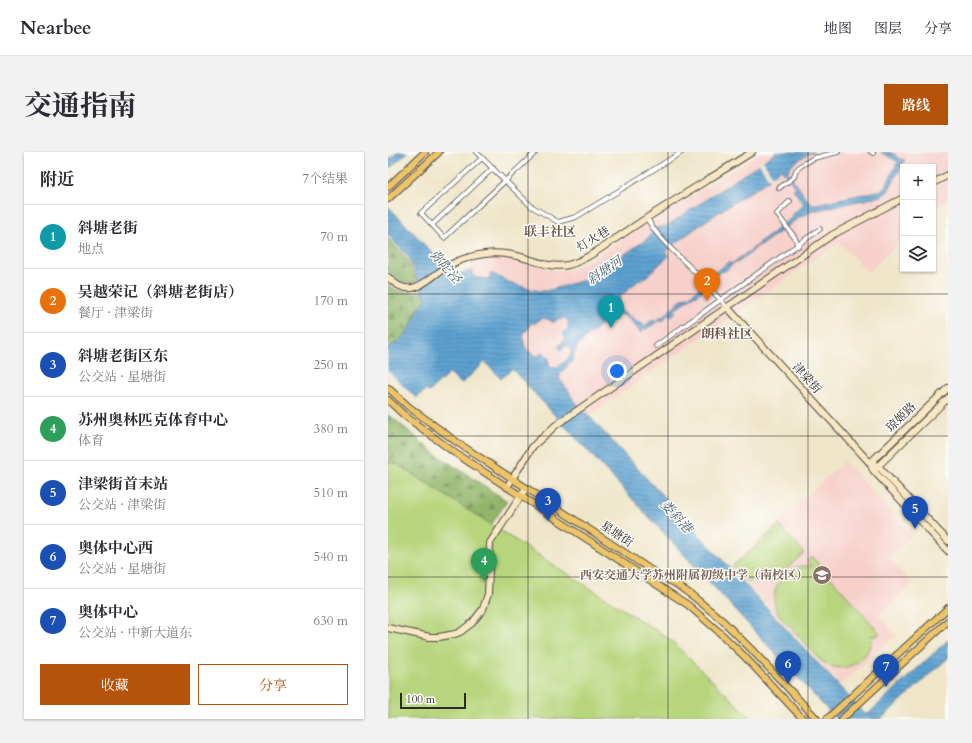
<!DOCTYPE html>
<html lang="zh">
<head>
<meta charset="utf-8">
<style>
  :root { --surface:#fff; --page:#f2f2f3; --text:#2b2b33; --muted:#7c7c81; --line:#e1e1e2; --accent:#b45309 }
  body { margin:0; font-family:Cardo,"Noto Serif SC",serif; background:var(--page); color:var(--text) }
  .controls { position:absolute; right:12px; top:12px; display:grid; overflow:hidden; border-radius:0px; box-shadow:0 1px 3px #0004 }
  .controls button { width:36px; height:36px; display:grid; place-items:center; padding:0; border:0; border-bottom:1px solid var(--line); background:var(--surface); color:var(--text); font:20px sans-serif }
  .scale { position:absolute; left:12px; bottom:10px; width:66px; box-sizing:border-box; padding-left:4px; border:2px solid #2b2b2b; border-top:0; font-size:11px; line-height:14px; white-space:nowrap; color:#2b2b2b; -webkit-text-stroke:3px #fdfcf7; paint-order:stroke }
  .you { position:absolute; left:229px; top:219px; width:14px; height:14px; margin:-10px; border:3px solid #fff; border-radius:50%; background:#1a73e8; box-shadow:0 0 0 6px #1a73e833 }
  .badge { display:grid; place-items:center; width:26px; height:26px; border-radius:50%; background:var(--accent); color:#fff; font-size:13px; font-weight:700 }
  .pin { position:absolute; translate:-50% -33px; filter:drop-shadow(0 1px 2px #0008) }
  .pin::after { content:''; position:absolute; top:21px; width:14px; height:12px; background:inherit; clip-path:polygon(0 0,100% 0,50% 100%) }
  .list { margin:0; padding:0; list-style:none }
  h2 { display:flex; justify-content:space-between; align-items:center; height:52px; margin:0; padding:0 16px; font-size:17px }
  h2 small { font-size:13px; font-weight:400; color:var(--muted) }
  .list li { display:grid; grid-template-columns:26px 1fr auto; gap:12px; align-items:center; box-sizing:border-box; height:64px; padding:0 16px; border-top:1px solid var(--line) }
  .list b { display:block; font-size:15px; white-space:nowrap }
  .list p { margin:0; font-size:13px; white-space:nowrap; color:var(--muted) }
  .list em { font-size:13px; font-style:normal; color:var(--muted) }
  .actions { display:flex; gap:8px; padding:12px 16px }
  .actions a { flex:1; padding:9px 0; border:1px solid var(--accent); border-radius:0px; text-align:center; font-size:14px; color:var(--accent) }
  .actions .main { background:var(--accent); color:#fff }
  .icon { flex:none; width:22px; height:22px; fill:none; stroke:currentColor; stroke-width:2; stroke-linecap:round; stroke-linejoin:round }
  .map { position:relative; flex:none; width:560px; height:567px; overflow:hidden; border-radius:0px }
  header { display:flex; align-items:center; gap:24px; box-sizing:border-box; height:56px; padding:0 20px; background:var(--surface); border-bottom:1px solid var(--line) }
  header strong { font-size:19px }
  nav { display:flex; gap:22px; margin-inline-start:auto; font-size:14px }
  .intro { display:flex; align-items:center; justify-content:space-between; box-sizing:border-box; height:96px; padding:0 24px }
  h1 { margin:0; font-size:28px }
  .button { padding:10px 18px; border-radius:0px; background:var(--accent); color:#fff; font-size:14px; font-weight:700 }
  main { display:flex; gap:24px; padding:0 24px }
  aside { flex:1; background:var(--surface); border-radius:0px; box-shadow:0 1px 3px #0004 }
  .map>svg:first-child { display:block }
  .built { fill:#f7d0ca }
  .forest { fill:url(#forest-firs); stroke:#5e704b }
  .pitch { fill:#b7d57b; stroke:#718053 }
  .water { fill:url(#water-rules); stroke:#44667e; fill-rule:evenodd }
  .pier { fill:#efe6ca }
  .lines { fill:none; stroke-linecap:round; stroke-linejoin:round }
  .street-casing { stroke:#484743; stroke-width:5.5 }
  .secondary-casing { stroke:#484743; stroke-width:8 }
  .primary-casing { stroke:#484743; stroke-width:8 }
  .street { stroke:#fff; stroke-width:4 }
  .secondary { stroke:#f8e7c3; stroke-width:6 }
  .primary { stroke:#eec469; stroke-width:6 }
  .grid { fill:none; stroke:#2b2b2b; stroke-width:1; stroke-opacity:0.55 }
  .labels { text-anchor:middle; stroke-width:3; stroke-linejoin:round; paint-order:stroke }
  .street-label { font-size:12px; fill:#2b2b2b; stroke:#fdfcf7 }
  .education-label { font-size:12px; font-weight:bold; fill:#785e54; stroke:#fdfcf7; text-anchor:end }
  .neighbourhood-label { font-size:13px; font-weight:bold; fill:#6a534b; stroke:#fdfcf7 }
  .water-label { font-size:13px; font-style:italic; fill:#3f5b6e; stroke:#fdfcf7 }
</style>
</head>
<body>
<header>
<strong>Nearbee</strong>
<nav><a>地图</a><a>图层</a><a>分享</a></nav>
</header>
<div class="intro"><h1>交通指南</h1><a class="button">路线</a></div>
<main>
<aside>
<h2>附近<small>7个结果</small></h2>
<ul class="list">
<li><span class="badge" style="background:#0f9aa8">1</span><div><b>斜塘老街</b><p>地点</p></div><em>70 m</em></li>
<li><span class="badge" style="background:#e8710a">2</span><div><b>吴越荣记（斜塘老街店）</b><p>餐厅 · 津梁街</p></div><em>170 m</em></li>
<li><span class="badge" style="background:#1a4fb4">3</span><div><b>斜塘老街区东</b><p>公交站 · 星塘街</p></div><em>250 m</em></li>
<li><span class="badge" style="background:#2e9e5b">4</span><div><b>苏州奥林匹克体育中心</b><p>体育</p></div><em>380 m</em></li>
<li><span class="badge" style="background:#1a4fb4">5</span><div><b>津梁街首末站</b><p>公交站 · 津梁街</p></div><em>510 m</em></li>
<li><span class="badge" style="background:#1a4fb4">6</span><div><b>奥体中心西</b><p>公交站 · 星塘街</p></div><em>540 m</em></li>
<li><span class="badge" style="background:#1a4fb4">7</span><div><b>奥体中心</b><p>公交站 · 中新大道东</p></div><em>630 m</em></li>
</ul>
<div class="actions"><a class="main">收藏</a><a>分享</a></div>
</aside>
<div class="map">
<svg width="560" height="567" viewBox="0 0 560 567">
  <defs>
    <pattern id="forest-firs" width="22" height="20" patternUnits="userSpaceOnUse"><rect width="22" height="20" fill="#91b66b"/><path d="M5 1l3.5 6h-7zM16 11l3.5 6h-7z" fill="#779458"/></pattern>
    <pattern id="water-rules" width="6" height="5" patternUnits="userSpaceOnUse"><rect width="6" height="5" fill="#5da2d2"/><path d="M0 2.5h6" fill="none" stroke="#4d84ab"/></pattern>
  </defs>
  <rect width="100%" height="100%" fill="#fdfcf7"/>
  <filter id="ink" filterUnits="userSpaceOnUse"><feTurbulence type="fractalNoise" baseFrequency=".025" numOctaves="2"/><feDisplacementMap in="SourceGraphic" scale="8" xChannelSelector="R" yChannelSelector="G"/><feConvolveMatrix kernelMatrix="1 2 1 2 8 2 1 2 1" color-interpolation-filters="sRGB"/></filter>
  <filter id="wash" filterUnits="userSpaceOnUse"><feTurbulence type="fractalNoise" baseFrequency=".012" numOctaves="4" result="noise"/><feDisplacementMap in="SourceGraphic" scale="16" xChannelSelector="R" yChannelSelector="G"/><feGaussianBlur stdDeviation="0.9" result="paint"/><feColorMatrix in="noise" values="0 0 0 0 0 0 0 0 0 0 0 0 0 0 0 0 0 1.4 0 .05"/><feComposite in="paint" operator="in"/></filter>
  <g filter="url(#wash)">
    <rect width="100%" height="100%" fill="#efe6ca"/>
    <g class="built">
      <path d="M372,0H560V45L545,59V15H515V87L480,120L451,90L200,264L184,246L181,239L172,228V221L159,223L82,131L83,108L94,106L114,105L128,107L149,114L166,118H174L185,116L201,108L364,6Z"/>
      <path d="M456,309L524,383L500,405L524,432L491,463L508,483L453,533L343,414Z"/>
    </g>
    <g class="forest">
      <path d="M0,86L19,107L28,126V130C15,133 9,128 0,119Z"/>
      <path d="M0,132C11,143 21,140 35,140L38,148L29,159L24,172L20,179L10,190L0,196Z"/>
      <path d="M4,265L45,300L119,349L103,373L5,310L0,312V268Z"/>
    </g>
    <g class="pitch">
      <path d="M5,310L280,486L364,567H0V312Z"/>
      <path d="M391,373L416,401L383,431L373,420L361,431L345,414Z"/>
      <path d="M424,405L492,481L487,485L484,483C483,488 483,495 479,500C471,513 455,520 440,513C430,509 417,491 410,483C403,476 391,466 388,457C384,445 387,432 396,423C404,415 413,413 424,414L419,409Z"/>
    </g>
    <g class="water">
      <path d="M9,0H20L3,15H0V9Z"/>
      <path d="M387,0H426L421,1L402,14L400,20L418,46L424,52H428L494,38L497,35L510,10L493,0C501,0 507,1 511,7L517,8L500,39L494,44L430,58H425L416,64L415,63L372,94L371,93L364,99V100L349,111L348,110L344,112V113L336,120L335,119L328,123L329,125L326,127L327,128L308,144L307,143L286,158L288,160L283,164L282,162L277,165L278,166L274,169L273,167L257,178L256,177L254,179V180L253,181C245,172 237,157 222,164L189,194L184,209L173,221L171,227L173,229L181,239L183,244L186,248L477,562H480L560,488V506L493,567H448L124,217L113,227L97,210L73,232L62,221L41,240L38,238L28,246L0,268V196L10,190L17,183L24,172L29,159L38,148L35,140L33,138L30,130L29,125L21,106L0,83V54L55,112L62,122C70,123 77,119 85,119V125L102,127V122H105L123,131L146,138L155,139L162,138L199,127L210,120L259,87L268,76C272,74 276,75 280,73L383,4ZM393,17L407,35L405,37L416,53L404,62L405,65L385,80V81L371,90V92L343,112L341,110L323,123L311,135V136L301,145L300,144L296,147L295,146L275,165L273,164L268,169L265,167L257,174L233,159L230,154V150L233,144L251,128L253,129L281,104L277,100C309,73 345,51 381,28L380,26ZM176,165L181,171L179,173L181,175L175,181C179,187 175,190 170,194L173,198L177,194H180C181,196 183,197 183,200C183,206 170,216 164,216L161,212V206L155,200L150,204C138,200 134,193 136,181L142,175L141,174L144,170L146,172L154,166L160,167L166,171L171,166L173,168Z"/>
    </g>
    <g class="pier">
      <path d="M374,7L385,25L382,28L370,10Z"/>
      <path d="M0,219L17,236L30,248L5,266L0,262Z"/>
    </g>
  </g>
  <g filter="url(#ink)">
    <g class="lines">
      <g class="street-casing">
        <g id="street">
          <path d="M88,0L143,54L170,70L188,65L294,0"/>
          <path d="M483,0L485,1"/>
          <path d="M94,6L33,61L56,86L148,0"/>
          <path d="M391,36L406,25L408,18L414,13L426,6L450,0"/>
          <path d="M402,49L389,62L407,86L410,94"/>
          <path d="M259,66C269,86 290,103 306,119C317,131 328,143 339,155"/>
          <path d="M44,73L105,16"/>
          <path d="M268,194L432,77"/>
        </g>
      </g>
      <g class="secondary-casing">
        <g id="secondary">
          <path d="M545,31L560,23"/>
          <path d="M0,125C24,151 39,126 60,114C67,110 74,107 82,105C96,101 110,100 124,103C144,106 159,117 180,113C193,110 205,102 215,95C227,87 239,79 251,71C288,47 326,24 364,0"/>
          <path d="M339,155L482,311L485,318L560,399"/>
          <path d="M482,311L490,314L560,389"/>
          <path d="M482,311L560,236"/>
          <path d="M488,316L560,246"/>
          <path d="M119,335L145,294L168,273L444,83L515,46"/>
          <path d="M0,476L42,485H51L67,482L72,480L84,471L95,457L100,442L102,391L138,336"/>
        </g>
      </g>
      <g class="primary-casing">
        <g id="primary">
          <path d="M0,35L37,0"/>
          <path d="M0,47L51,0"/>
          <path d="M0,236L21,255L70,291L266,420L288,432L306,445L335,469L363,497L429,567"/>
          <path d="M0,248L16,263L67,301L300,453L330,479L356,504L415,567"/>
          <path d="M439,567L560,456"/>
          <path d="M454,567L560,469"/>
        </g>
      </g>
      <use href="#street" class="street"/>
      <use href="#secondary" class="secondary"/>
      <use href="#primary" class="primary"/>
    </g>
  </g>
  <path class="grid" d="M140,0V567M280,0V567M420,0V567M0,142H560M0,284H560M0,425H560"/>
  <defs>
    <g id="school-disc" transform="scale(1)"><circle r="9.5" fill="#8d6e63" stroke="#fdfcf7"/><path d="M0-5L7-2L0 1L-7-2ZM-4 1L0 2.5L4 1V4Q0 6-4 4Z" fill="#fff"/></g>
  </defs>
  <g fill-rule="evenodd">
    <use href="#school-disc" x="434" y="423"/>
  </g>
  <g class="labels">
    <g class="street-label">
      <text transform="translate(205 87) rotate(-32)" y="4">灯火巷</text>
      <text transform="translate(419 226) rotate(48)" y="4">津梁街</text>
      <text transform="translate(513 265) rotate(-44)" y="4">琼姬路</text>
      <text transform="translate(229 382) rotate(33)" y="4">星塘街</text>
    </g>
    <g class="education-label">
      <text x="420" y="427">西安交通大学苏州附属初级中学（南校区）</text>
    </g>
    <g class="neighbourhood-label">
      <text x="162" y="84">联丰社区</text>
      <text x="339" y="186">朗科社区</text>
    </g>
    <g class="water-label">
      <text transform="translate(58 114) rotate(49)" y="5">弥陀泾</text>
      <text transform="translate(216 118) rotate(-34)" y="5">斜塘河</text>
      <text transform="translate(289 364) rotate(47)" y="5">娄斜港</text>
    </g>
  </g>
</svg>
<div class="controls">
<button>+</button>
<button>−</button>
<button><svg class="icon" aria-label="layers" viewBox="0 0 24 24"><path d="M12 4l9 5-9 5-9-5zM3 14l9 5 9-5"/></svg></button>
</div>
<div class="scale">100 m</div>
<div class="you"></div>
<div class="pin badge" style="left:223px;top:176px;background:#0f9aa8">1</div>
<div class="pin badge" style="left:319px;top:149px;background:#e8710a">2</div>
<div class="pin badge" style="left:160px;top:369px;background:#1a4fb4">3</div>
<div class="pin badge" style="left:96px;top:429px;background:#2e9e5b">4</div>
<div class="pin badge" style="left:527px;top:377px;background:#1a4fb4">5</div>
<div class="pin badge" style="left:400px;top:532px;background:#1a4fb4">6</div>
<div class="pin badge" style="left:498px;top:535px;background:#1a4fb4">7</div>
</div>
</main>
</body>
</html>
